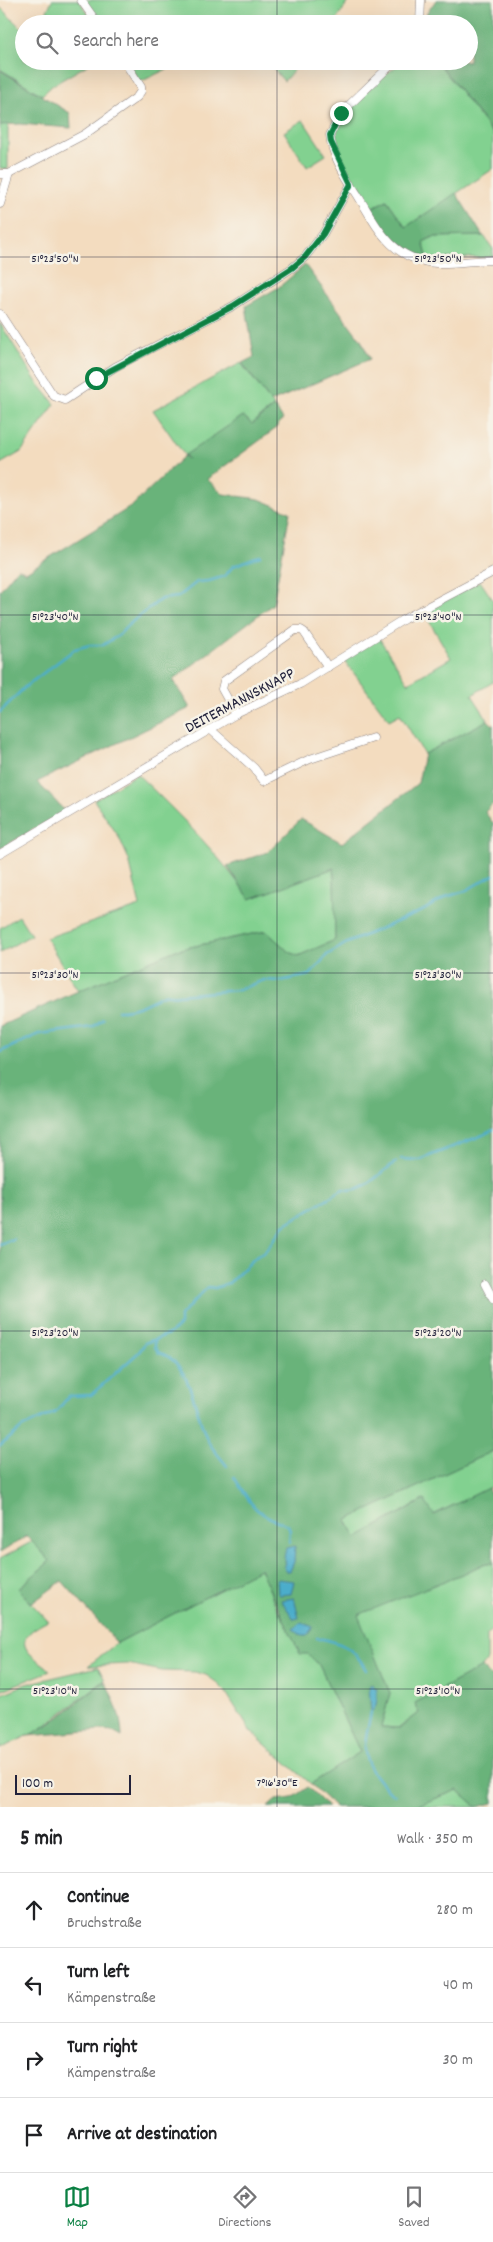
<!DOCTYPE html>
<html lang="en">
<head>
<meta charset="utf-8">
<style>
  :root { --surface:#fff; --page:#f6f6f6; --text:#202124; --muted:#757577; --line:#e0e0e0; --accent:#0b8043 }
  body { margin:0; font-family:Dekko,sans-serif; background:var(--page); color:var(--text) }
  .scale { position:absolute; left:15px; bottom:12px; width:116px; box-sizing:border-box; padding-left:5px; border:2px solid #22223b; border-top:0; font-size:14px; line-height:18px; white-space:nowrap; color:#22223b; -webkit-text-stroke:4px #f7f3e8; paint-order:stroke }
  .stop { position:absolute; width:15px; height:15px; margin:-11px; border:4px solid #0b8043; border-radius:50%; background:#fff }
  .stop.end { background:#0b8043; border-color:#fff; box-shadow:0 1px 5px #0008 }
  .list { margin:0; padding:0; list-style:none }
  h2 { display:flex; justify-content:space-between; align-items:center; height:65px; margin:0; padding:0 20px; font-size:21px }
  h2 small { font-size:16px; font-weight:400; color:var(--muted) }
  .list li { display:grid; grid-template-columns:32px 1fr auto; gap:15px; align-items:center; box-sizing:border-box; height:75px; padding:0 20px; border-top:1px solid var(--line) }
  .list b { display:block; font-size:19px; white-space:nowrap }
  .list p { margin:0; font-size:16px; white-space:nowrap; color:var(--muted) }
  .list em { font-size:16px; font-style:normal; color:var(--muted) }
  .icon { flex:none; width:28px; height:28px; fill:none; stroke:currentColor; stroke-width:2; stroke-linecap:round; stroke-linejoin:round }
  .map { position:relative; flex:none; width:493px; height:1807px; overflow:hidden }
  .search { position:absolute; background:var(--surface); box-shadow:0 5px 20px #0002; left:15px; right:15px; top:15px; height:55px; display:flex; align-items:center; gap:12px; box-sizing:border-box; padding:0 18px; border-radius:28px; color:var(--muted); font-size:19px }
  .sheet { height:365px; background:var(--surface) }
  nav { display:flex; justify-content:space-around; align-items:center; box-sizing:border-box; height:70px; border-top:1px solid var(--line); background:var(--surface); font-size:14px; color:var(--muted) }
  nav a { display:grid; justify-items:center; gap:2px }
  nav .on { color:var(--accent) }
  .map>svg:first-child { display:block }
  .green { fill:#82d190; stroke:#527a66 }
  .forest { fill:#69b37a; stroke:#466a5a }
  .water { fill:#4cadcb; stroke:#376883 }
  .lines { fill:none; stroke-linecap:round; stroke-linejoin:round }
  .stream { stroke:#4cadcb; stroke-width:2.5 }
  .minor-casing { stroke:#8a7f7d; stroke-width:9 }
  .minor { stroke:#fff; stroke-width:8 }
  .route { stroke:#0b8043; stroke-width:6 }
  .ticks { fill:none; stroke:#22223b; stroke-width:1; stroke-opacity:0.45 }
  .labels { text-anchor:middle; stroke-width:5; stroke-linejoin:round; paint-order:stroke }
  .street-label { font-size:16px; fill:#22223b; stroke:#f7f3e8 }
  .ticks-label { font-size:12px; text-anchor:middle; fill:#22223b; stroke:#f7f3e8; stroke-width:5; stroke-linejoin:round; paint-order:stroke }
</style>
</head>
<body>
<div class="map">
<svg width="493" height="1807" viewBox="0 0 493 1807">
  <rect width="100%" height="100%" fill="#f7f3e8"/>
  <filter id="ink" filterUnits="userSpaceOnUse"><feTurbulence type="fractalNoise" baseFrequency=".02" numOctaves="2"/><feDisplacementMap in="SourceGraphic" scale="10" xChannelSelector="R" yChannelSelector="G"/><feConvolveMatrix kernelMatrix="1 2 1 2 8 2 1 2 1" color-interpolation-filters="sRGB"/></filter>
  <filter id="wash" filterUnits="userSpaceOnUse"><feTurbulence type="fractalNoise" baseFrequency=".0096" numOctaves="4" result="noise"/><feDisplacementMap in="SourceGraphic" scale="20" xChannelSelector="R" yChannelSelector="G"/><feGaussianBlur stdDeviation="1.12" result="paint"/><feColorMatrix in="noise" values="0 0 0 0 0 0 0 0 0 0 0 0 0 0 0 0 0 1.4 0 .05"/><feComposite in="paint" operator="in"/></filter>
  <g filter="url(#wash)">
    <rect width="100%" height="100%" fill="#f3dcbf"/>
    <g class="green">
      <path d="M52,0H79L95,24H41Z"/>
      <path d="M84,0H349L334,24H100Z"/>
      <path d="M0,7L24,31V61H94L53,85L42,95L0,69Z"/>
      <path d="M126,61H189L173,66L140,82Z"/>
      <path d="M266,61H302L284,81Z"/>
      <path d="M403,61H437L493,134V169L406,227L387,200L371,208C360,191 333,157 335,137C337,110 383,77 403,61Z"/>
      <path d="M303,120L326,155L307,167L284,132Z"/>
      <path d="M8,124V169L0,168V125Z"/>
      <path d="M484,236L493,249V257L428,259L423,242L434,237Z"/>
      <path d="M0,323L36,381L55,404L21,452L0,464Z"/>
      <path d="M241,363L274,406L252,424L243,416L185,456L153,410Z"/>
      <path d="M480,581L493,600V682L472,695L488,720L424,754L400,714L389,720L344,660L379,638L408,683L451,658L423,611Z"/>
      <path d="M137,774C178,813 217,852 250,899L334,868L335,940L298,956L288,951L266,931L176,950L78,991L46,938L140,906L129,860L119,837L94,800Z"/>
      <path d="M19,916L31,935L0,953V928Z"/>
      <path d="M493,1451V1486L433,1515L423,1500L356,1538L347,1520Z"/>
      <path d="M33,1541L50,1561L18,1589L48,1621C30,1630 13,1641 35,1658C40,1663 47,1665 50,1671L0,1691V1559Z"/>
      <path d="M493,1563V1603L491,1605L493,1607V1628L487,1635V1660L482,1667L415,1703L419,1713L399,1728L381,1727L390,1693L357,1614L467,1572L481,1565Z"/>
      <path d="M260,1569C266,1580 270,1592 275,1604C283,1622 305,1651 319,1665L360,1752L311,1784L251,1732L225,1691L216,1682L206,1675L195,1672L162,1671L128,1664L88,1666L117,1643Z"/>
      <path d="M98,1667L105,1680L38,1731L0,1749V1695L26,1684Z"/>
      <path d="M458,1790L477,1807H413Z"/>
    </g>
    <g class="forest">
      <path d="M436,0H493V133L437,61H469V24H424L427,13Z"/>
      <path d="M0,70L70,113L71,128L20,124L0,125Z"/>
      <path d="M456,193L483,236L433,237L423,242L428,259C395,250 388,237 371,208L387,200L406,227Z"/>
      <path d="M305,265L361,340L370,359L271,402L242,363L254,357L246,306L279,287Z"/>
      <path d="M274,407L283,419L274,430L207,479L223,494L259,499L290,512L273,604L173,680L190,708L37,782L65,811L0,849V590L18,568L26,572L132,506L184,456L188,459L185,455L243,416L252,424Z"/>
      <path d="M488,720L493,725V804L485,812L493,823V1451L347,1520L356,1538L424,1500L434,1515L488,1488L493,1500V1563L481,1565L467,1572L358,1615L390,1693L381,1727L400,1728L419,1713L415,1703L482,1667L493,1678V1803L477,1807L458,1790L413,1807H335L311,1784L360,1752L319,1665L308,1654H300L260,1569L117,1643L62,1581L32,1603L18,1589L50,1561L27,1536L0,1553V1026L78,991L176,950L266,931L288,951L298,956L335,940L334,868L250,899L227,866L268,852L301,819L342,843L418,783L424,754Z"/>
      <path d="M105,1681C114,1699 122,1717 122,1737L111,1731L100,1730L27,1736C57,1723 79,1699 105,1681Z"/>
      <path d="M308,1787L328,1807H268L276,1800L292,1798Z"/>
    </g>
    <g class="water">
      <path d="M295,1546L294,1562L290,1571H285L284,1557L286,1548Z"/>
      <path d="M277,1579L294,1581L291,1594L280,1595L278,1594Z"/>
      <path d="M294,1598L299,1618L294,1619L281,1600Z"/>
      <path d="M301,1622L313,1627L307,1636H302L293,1629Z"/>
      <path d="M371,1684L377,1689C377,1697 378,1707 371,1712L369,1687Z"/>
    </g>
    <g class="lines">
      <g class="stream">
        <path d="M0,712L25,687L75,649L90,645H103L119,635L128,625L161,599L178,597L197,582L209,581L225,576L233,566C243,563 250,558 261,556"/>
        <path d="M118,1010C137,1010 147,1003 163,995C168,993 173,997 178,995L238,990L264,980L280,981L310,975L327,955L347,943L422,911L446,897L465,891L493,875"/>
        <path d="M0,1052L39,1034L93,1027L103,1019"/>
        <path d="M401,1159L419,1160L483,1135L493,1130"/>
        <path d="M0,1244L13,1239"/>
        <path d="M155,1340V1347L159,1353C191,1360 195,1415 208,1441C213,1450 221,1458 227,1466"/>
        <path d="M0,1446L23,1427L56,1412L69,1396L91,1395L139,1352L145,1343L169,1334L180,1325V1316L208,1287L215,1288L229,1283L257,1256L265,1252L284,1225L343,1189C364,1194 379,1173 396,1162"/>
        <path d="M234,1477C253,1507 253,1513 288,1525L290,1530L289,1543"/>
        <path d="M317,1638C341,1642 355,1648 366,1670"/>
        <path d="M371,1712C369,1725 364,1739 365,1751C366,1768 382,1786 395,1795"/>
      </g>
    </g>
  </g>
  <g filter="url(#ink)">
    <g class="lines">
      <g class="minor-casing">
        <g id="minor">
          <path d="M81,0L98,24"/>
          <path d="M420,24L421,0"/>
          <path d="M395,61L341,113L330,135C332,156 346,177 357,194C377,227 391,260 436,263C455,264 474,260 493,260"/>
          <path d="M0,174H9L85,134L137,97L141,91V87L124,61"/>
          <path d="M0,204L9,174"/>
          <path d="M0,314L49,389L54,396L65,400L115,367L233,306L292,268L305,257L323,234L351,184"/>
          <path d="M236,714L222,689L224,681L295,630H301L304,632L328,667"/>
          <path d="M210,729L254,768L264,781L310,759L373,738"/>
          <path d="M0,854L236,714L300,684L404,619L493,572"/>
          <path d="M485,1284L493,1299"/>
        </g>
      </g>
      <use href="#minor" class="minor"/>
    </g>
  </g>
  <g class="lines" filter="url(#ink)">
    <path class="route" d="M96,378L233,306L292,268L305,257L323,234L351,184L331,142L330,135L341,113"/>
  </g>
  <path class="ticks" d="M277,0V24M277,61V1807M0,257H493M0,615H493M0,973H493M0,1331H493M0,1689H493"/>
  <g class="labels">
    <g class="street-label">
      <text transform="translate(239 699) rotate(-28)" y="6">DEITERMANNSKNAPP</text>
    </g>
  </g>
  <g class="ticks-label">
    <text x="55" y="262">51°23'50"N</text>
    <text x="438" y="262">51°23'50"N</text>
    <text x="55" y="620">51°23'40"N</text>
    <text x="438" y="620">51°23'40"N</text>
    <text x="55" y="978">51°23'30"N</text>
    <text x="438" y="978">51°23'30"N</text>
    <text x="55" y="1336">51°23'20"N</text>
    <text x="438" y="1336">51°23'20"N</text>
    <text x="55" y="1694">51°23'10"N</text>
    <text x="438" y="1694">51°23'10"N</text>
    <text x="277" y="1786">7°16'30"E</text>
  </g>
</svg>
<div class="scale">100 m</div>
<div class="stop" style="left:96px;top:378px"></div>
<div class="stop end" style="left:341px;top:113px"></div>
<div class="search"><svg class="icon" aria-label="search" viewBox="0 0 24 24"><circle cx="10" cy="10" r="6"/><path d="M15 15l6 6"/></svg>Search here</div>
</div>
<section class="sheet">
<h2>5 min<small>Walk · 350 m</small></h2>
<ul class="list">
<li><svg class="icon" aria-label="ahead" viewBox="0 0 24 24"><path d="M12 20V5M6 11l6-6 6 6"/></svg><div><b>Continue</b><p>Bruchstraße</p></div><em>280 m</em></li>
<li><svg class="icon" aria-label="left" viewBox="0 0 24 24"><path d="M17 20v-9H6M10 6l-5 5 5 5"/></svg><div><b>Turn left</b><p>Kämpenstraße</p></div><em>40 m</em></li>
<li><svg class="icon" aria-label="right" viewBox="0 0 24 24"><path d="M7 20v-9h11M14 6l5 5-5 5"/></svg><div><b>Turn right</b><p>Kämpenstraße</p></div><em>30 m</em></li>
<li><svg class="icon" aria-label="arrive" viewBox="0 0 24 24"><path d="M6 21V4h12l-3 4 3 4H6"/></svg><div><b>Arrive at destination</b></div></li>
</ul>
</section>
<nav>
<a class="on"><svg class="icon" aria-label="map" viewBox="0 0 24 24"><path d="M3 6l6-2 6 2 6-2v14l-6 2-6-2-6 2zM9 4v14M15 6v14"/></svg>Map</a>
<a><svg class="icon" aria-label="directions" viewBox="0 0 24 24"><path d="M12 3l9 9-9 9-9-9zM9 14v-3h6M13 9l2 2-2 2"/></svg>Directions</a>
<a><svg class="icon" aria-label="saved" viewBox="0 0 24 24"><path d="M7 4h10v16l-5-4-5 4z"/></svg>Saved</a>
</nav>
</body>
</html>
